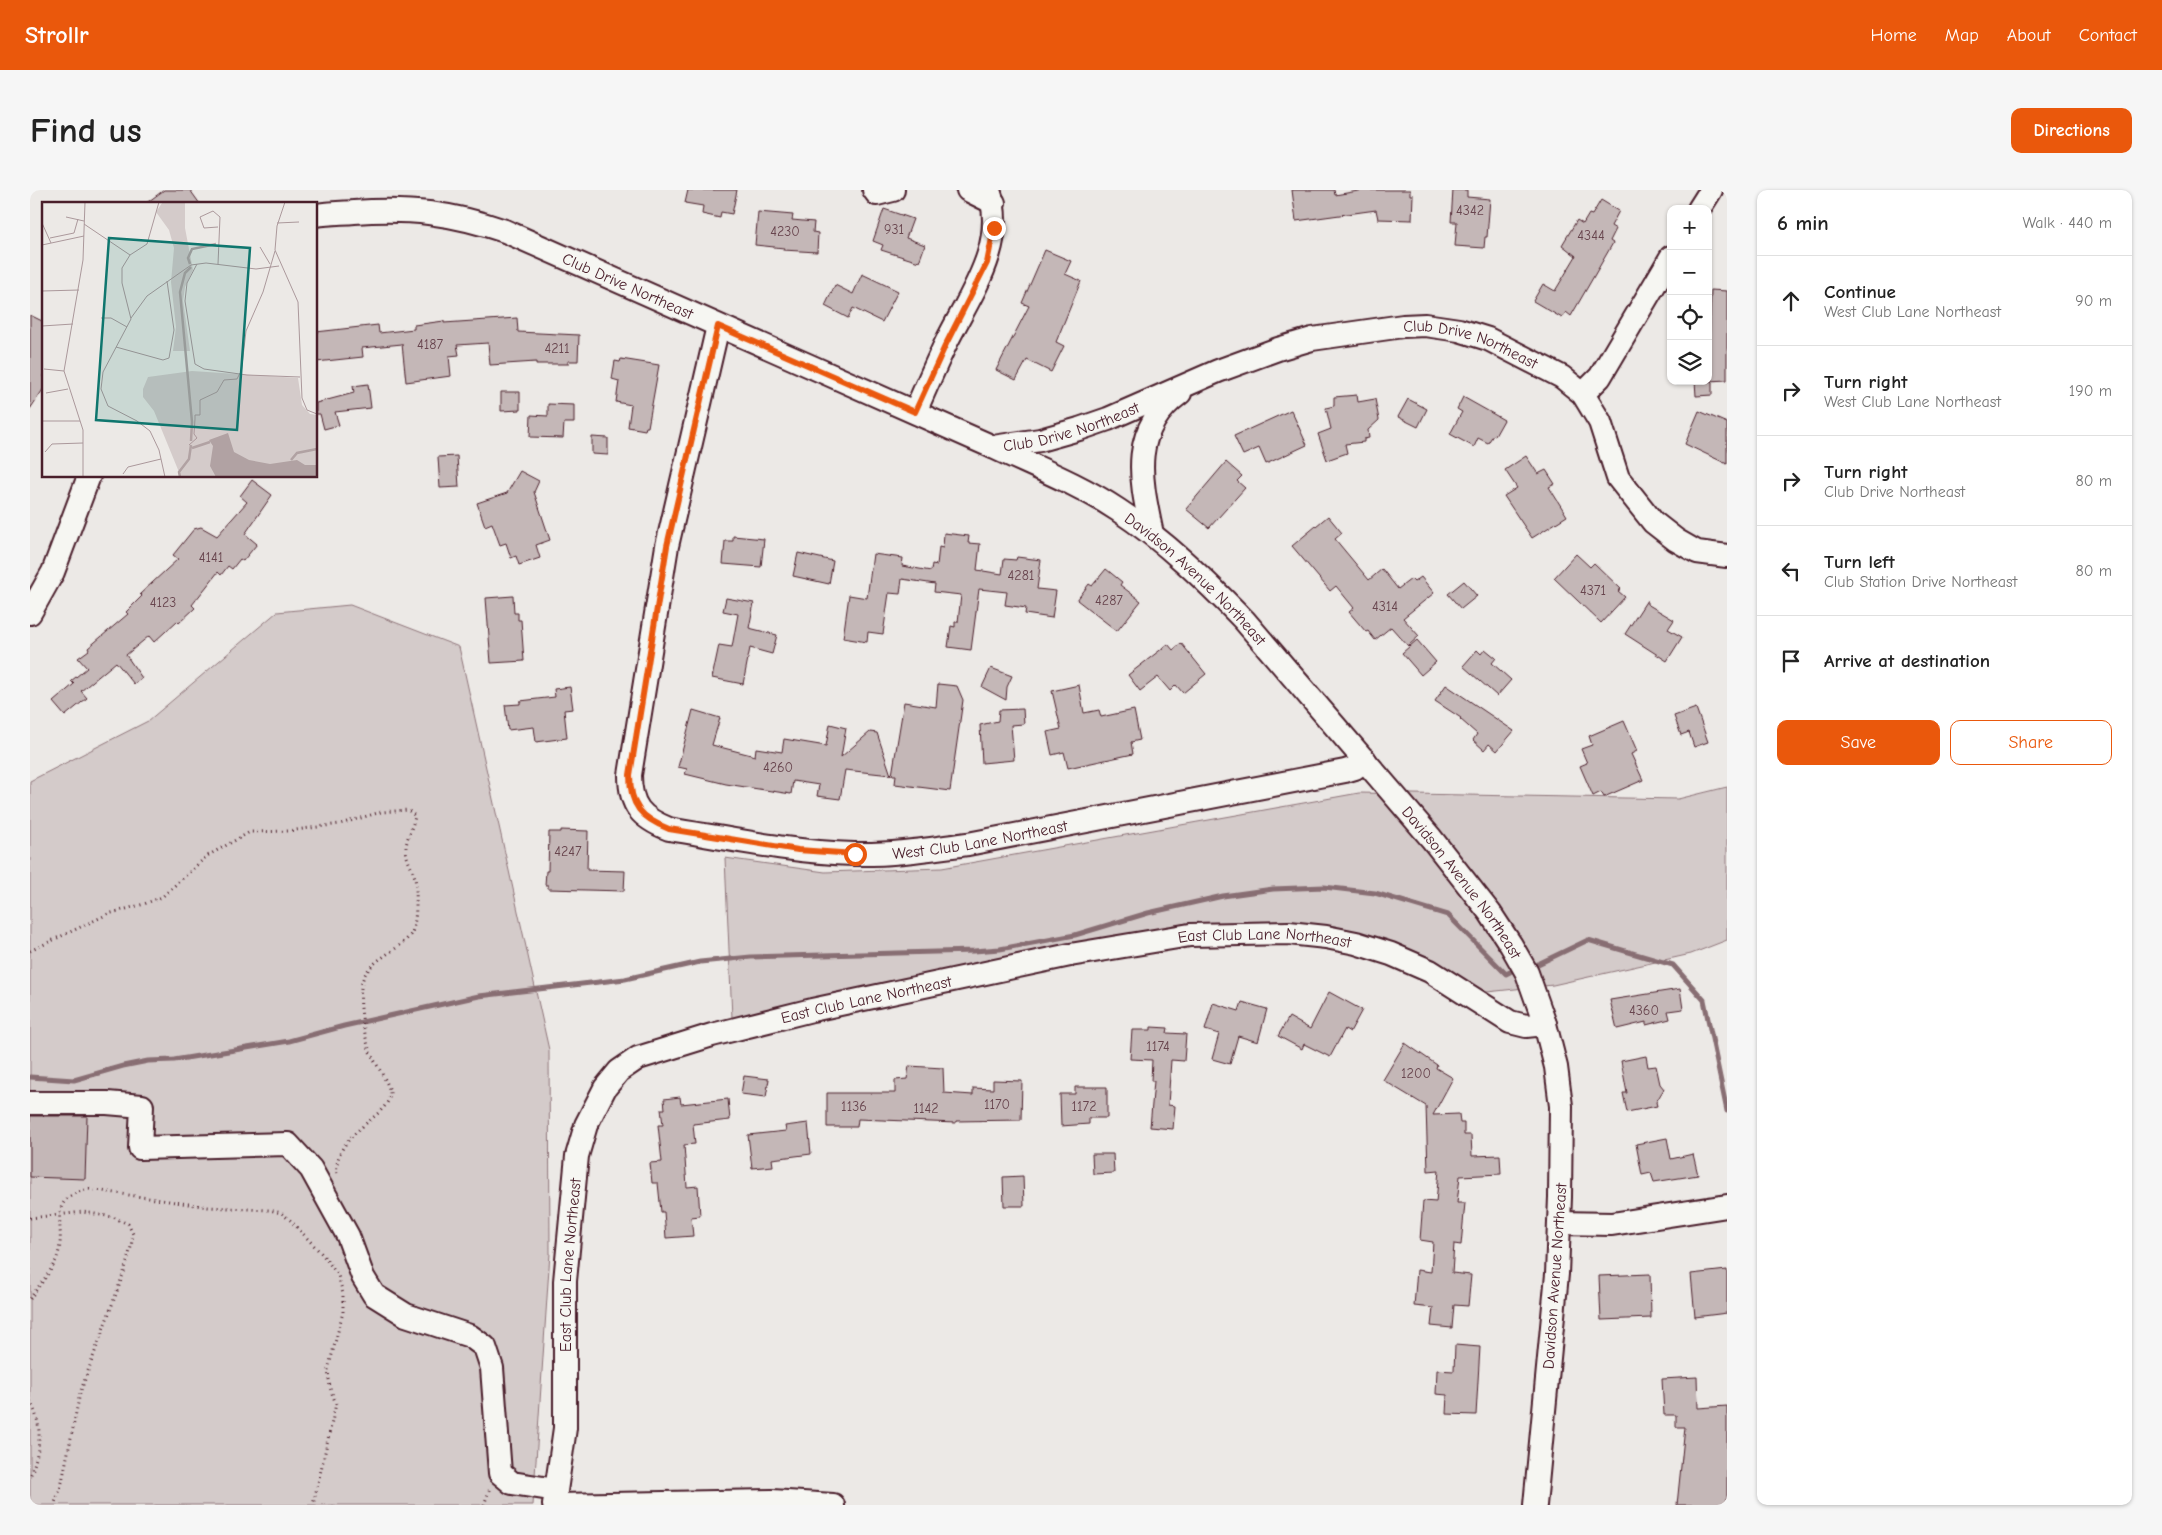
<!DOCTYPE html>
<html lang="en">
<head>
<meta charset="utf-8">
<style>
  :root { --surface:#fff; --page:#f6f6f6; --text:#222; --muted:#767676; --line:#e0e0e0; --accent:#ea580c }
  body { margin:0; font-family:"Comic Neue",sans-serif; background:var(--page); color:var(--text) }
  .controls { position:absolute; right:15px; top:15px; display:grid; overflow:hidden; border-radius:10px; box-shadow:0 1px 4px #0004 }
  .controls button { width:45px; height:45px; display:grid; place-items:center; padding:0; border:0; border-bottom:1px solid var(--line); background:var(--surface); color:var(--text); font:25px sans-serif }
  .stop { position:absolute; width:15px; height:15px; margin:-11px; border:4px solid #ea580c; border-radius:50%; background:#fff }
  .stop.end { background:#ea580c; border-color:#fff; box-shadow:0 1px 5px #0008 }
  .list { margin:0; padding:0; list-style:none }
  h2 { display:flex; justify-content:space-between; align-items:center; height:65px; margin:0; padding:0 20px; font-size:21px }
  h2 small { font-size:16px; font-weight:400; color:var(--muted) }
  .list li { display:grid; grid-template-columns:32px 1fr auto; gap:15px; align-items:center; box-sizing:border-box; height:90px; padding:0 20px; border-top:1px solid var(--line) }
  .list b { display:block; font-size:19px; white-space:nowrap }
  .list p { margin:0; font-size:16px; white-space:nowrap; color:var(--muted) }
  .list em { font-size:16px; font-style:normal; color:var(--muted) }
  .actions { display:flex; gap:10px; padding:15px 20px }
  .actions a { flex:1; padding:11px 0; border:1px solid var(--accent); border-radius:10px; text-align:center; font-size:18px; color:var(--accent) }
  .actions .main { background:var(--accent); color:#fff }
  .icon { flex:none; width:28px; height:28px; fill:none; stroke:currentColor; stroke-width:2; stroke-linecap:round; stroke-linejoin:round }
  .map { position:relative; flex:none; width:1697px; height:1315px; overflow:hidden; border-radius:10px }
  header { display:flex; align-items:center; gap:30px; box-sizing:border-box; height:70px; padding:0 25px; background:var(--accent); color:#fff }
  header strong { font-size:24px }
  nav { display:flex; gap:28px; margin-inline-start:auto; font-size:18px }
  .intro { display:flex; align-items:center; justify-content:space-between; box-sizing:border-box; height:120px; padding:0 30px }
  h1 { margin:0; font-size:35px }
  .button { padding:12px 22px; border-radius:10px; background:var(--accent); color:#fff; font-size:18px; font-weight:700 }
  main { display:flex; gap:30px; padding:0 30px }
  aside { flex:1; background:var(--surface); border-radius:10px; box-shadow:0 1px 4px #0004 }
  .map>svg:first-child { display:block }
  .green { fill:#d4cbca; stroke:#8f757a }
  .lines { fill:none; stroke-linecap:round; stroke-linejoin:round }
  .stream { stroke:#886e73; stroke-width:5 }
  .building { fill:#c4b7b7; stroke:#4a1f2b }
  .minor-casing { stroke:#4a1f2b; stroke-width:26 }
  .path { stroke:#4a1f2b; stroke-width:3; stroke-dasharray:1 4; stroke-linecap:butt }
  .minor { stroke:#f6f6f2; stroke-width:22 }
  .route { stroke:#ea580c; stroke-width:6 }
  .labels { text-anchor:middle; stroke-width:5; stroke-linejoin:round; paint-order:stroke }
  .number-label { font-size:14px; fill:#68454e }
  .street-label { font-size:16px; fill:#4a1f2b; stroke:#f6f6f2 }
  .inset-river { fill:none; stroke:#b1a2a3; stroke-width:2.5 }
  .inset-road { fill:none; stroke:#ab989b; stroke-width:1 }
  .view { fill:#0f766e; fill-opacity:0.15; stroke:#0f766e; stroke-width:2.5 }
  .inset-edge { fill:none; stroke:#4a1f2b; stroke-width:2.5 }
</style>
</head>
<body>
<header>
<strong>Strollr</strong>
<nav><a>Home</a><a>Map</a><a>About</a><a>Contact</a></nav>
</header>
<div class="intro"><h1>Find us</h1><a class="button">Directions</a></div>
<main>
<div class="map">
<svg width="1697" height="1315" viewBox="0 0 1697 1315">
  <rect width="100%" height="100%" fill="#ece9e6"/>
  <filter id="ink" filterUnits="userSpaceOnUse"><feTurbulence type="fractalNoise" baseFrequency=".02" numOctaves="2"/><feDisplacementMap in="SourceGraphic" scale="10" xChannelSelector="R" yChannelSelector="G"/><feConvolveMatrix kernelMatrix="1 2 1 2 8 2 1 2 1" color-interpolation-filters="sRGB"/></filter>
  <g filter="url(#ink)">
    <g class="green">
      <path d="M320,415L429,457L519,860L520,1063L503,1315H0V591L118,531L247,422Z"/>
      <path d="M1697,597V750L1661,764L1523,795L1457,802L1289,734L1157,733L702,828L695,668L795,682L912,678L1329,603L1648,609Z"/>
    </g>
    <g class="lines">
      <g class="stream">
        <path d="M1508,774L1558,750L1643,775L1674,810L1697,921"/>
        <path d="M0,887L44,890L93,876L118,871L144,870L259,851L314,836L449,806L595,789L670,772L721,767L944,761L970,759L1045,745L1118,723L1193,706L1243,699L1294,697L1345,703L1418,725L1476,784L1480,782"/>
      </g>
    </g>
    <g class="building">
      <path d="M134,0H160L170,14H115Z"/>
      <path d="M658,0H707L702,24L691,22L690,28L672,24L673,16L655,13Z"/>
      <path d="M1262,0H1304L1305,5L1334,0H1380V5H1383L1382,30L1348,29L1346,20L1266,31Z"/>
      <path d="M1423,0H1437V7L1460,9L1457,47H1455L1454,58L1425,56L1427,32H1421Z"/>
      <path d="M1571,10L1589,21L1581,36L1586,39L1580,51L1583,53L1541,126L1536,122L1532,128L1503,111L1513,94L1525,101L1546,66L1532,55L1547,30L1553,34L1559,24L1562,25Z"/>
      <path d="M854,19L883,29L876,48L895,55L889,72L851,60L853,55L843,51Z"/>
      <path d="M728,22L763,25L762,30L784,32L783,42L788,43L787,62L753,60L754,58L725,55Z"/>
      <path d="M1015,60L1041,71L1035,84L1051,91L1026,152L1034,156L1021,182L997,170L986,190L966,180L999,116L992,113Z"/>
      <path d="M832,84L868,101L852,132L823,118L818,128L795,116L805,95L823,104Z"/>
      <path d="M1681,100L1697,101V190L1679,191H1682V205L1666,206L1665,191H1678Z"/>
      <path d="M0,125L14,132V198L0,219Z"/>
      <path d="M487,128L488,142L549,145L548,171H538V174H506V172L460,175L458,153L427,155L429,165L419,166L421,186L376,192L372,154L332,158L333,167L286,172V142L348,135L349,143L384,139V135L414,131V133Z"/>
      <path d="M591,169L629,175L618,237H616L615,240L598,237L601,215L586,212L589,191L582,189L585,171L590,172Z"/>
      <path d="M338,194L341,218L305,222L309,235L294,239L290,224H286V213L324,203L323,196Z"/>
      <path d="M471,202H490V220L471,221Z"/>
      <path d="M1327,205L1328,212L1345,209L1349,230L1338,240L1339,248L1334,249V252L1315,254L1317,263L1297,270L1288,244L1301,239L1296,218L1304,216V207Z"/>
      <path d="M1433,207L1474,230L1465,246L1463,245L1458,253L1448,248L1444,257L1420,244L1432,222L1427,219Z"/>
      <path d="M1378,209L1397,219L1388,237L1368,227Z"/>
      <path d="M518,214L544,215V233H534L533,248L500,247L501,225L518,226Z"/>
      <path d="M1261,220L1277,255L1236,274L1229,258L1213,265L1204,246Z"/>
      <path d="M1669,221L1697,233V274L1655,254Z"/>
      <path d="M562,247L578,248V265L562,264Z"/>
      <path d="M427,266L429,297L410,298L408,267Z"/>
      <path d="M1496,266L1508,284L1516,280L1525,294L1519,297L1537,326L1502,348L1474,306L1487,298L1475,280Z"/>
      <path d="M1196,272L1212,286L1207,291L1215,298L1179,338L1156,319Z"/>
      <path d="M490,281L509,291L504,302L520,350L506,355L510,368L489,375L486,366L481,368L476,353L470,355L462,333L455,336L447,313L477,303Z"/>
      <path d="M222,290L242,305L215,344L227,354L213,371L210,369L202,379L198,376L191,385L188,382L162,415L165,418L149,433L147,431L124,452L119,446L96,465L112,488L104,494L86,472L51,501L57,508L35,526L23,512L44,494L41,491L57,478L48,468L59,460L58,458L98,424L96,422L112,406L110,404L148,369L143,365L164,339L171,337L187,346L217,312L210,306Z"/>
      <path d="M1298,326L1312,343L1305,349L1339,390L1352,379L1368,399L1381,389L1384,392L1391,387L1404,403L1373,428L1389,446L1378,456L1361,437L1345,450L1338,441L1336,442L1319,422L1324,418L1306,396L1300,401L1262,356Z"/>
      <path d="M914,343L939,346L938,353L950,354L947,380L972,384L974,369L986,370L987,367L1011,370L1007,399L1026,401L1022,428L995,424L996,418L975,415L977,402L949,399L941,460L918,457L921,436L925,437V432H928L931,405L904,402L905,394L872,389L870,404L859,403L853,444L838,442L837,452L813,448L819,405L837,408L843,364L873,368L872,376L901,381L902,374L907,375L909,357L913,358Z"/>
      <path d="M703,346L734,349L731,377L693,374L695,351H703Z"/>
      <path d="M768,363L803,371L799,394L763,386Z"/>
      <path d="M1546,364L1560,377L1564,373L1591,399L1588,401L1595,407L1571,433L1524,388Z"/>
      <path d="M1076,379L1092,392L1090,395L1111,411L1087,441L1047,410L1059,394L1062,396Z"/>
      <path d="M1434,391L1447,406L1431,419L1418,404Z"/>
      <path d="M483,406L484,423H488V430H491L494,471L461,473L456,408Z"/>
      <path d="M696,408L724,413L719,438L747,445L742,464L720,458L713,494L682,488L689,455L702,457L708,424L693,421Z"/>
      <path d="M1617,410V414L1644,430L1638,439L1652,447L1637,471L1595,444Z"/>
      <path d="M1387,450L1406,472L1391,485L1372,463Z"/>
      <path d="M1151,453L1176,484L1153,503L1146,495L1140,501L1128,487L1110,501L1098,485L1138,454L1143,460Z"/>
      <path d="M1455,459L1466,468L1462,473L1481,490L1467,506L1433,476L1447,460L1451,464Z"/>
      <path d="M961,478L982,486L977,497L976,510L952,497Z"/>
      <path d="M908,494L927,496L933,510L920,601L865,594L866,585H862L874,512L906,517Z"/>
      <path d="M1049,495L1054,523L1069,520L1071,527L1104,520L1110,550L1101,552L1103,564L1038,578L1034,562L1022,565L1017,542L1031,539L1022,501Z"/>
      <path d="M1416,495L1484,541L1467,561L1459,554L1454,560L1443,550L1447,544L1430,529L1431,528L1405,511Z"/>
      <path d="M540,497L543,519L534,520L537,548L506,552L504,537L478,540L475,515L490,514V511L525,507L524,499Z"/>
      <path d="M1666,518L1678,552L1664,557L1659,542L1651,545L1644,526Z"/>
      <path d="M993,519L994,534L981,535L984,570L952,573L950,535L968,531L969,520Z"/>
      <path d="M663,520L690,528L682,555L725,566L726,558L752,562L754,549L796,556L800,534L816,538L811,567L840,542L847,543L861,585L815,580L810,609L787,606L789,595L763,591L761,604L696,594L655,584L657,579L648,577Z"/>
      <path d="M1594,531L1607,561L1601,564L1613,590L1574,607L1571,602L1563,606L1550,576L1557,573L1551,559L1562,555L1559,546Z"/>
      <path d="M531,640L558,641L557,680L595,681L594,701L518,699V695H515L516,681H518L519,642H531Z"/>
      <path d="M1650,799L1653,819L1638,821L1640,829L1616,835V832L1587,839L1580,810Z"/>
      <path d="M1299,802L1332,820L1320,842L1315,839L1300,867L1274,854L1272,859L1248,846L1259,827L1280,839Z"/>
      <path d="M1212,812L1237,819L1228,852L1208,846L1200,874L1182,869L1189,844L1175,840L1183,813L1209,821Z"/>
      <path d="M1121,837L1138,838L1137,843L1156,844L1154,871L1141,870L1138,915L1145,916L1143,939L1120,937L1124,891H1121L1122,870L1100,869L1102,840H1121Z"/>
      <path d="M1375,853L1407,875L1406,878L1423,888L1403,925L1429,924L1430,933H1434V945H1441L1442,966L1470,965L1471,984L1430,986L1427,1013H1435L1431,1055L1424,1054L1422,1083L1441,1085L1438,1116L1424,1115L1422,1138L1401,1136L1403,1118L1384,1116L1387,1080L1401,1082L1403,1052L1390,1050L1393,1011L1406,1012L1409,980L1398,981L1396,916L1353,890Z"/>
      <path d="M1616,866L1618,877L1626,876L1630,894L1634,899L1626,912L1627,916L1597,922L1593,903H1597L1591,871Z"/>
      <path d="M879,876L913,878L914,903L943,905V898L963,899V890L992,891L991,930L926,931V933L828,929L827,937H797V903H865V890L877,889Z"/>
      <path d="M714,886L739,889L736,907L711,904Z"/>
      <path d="M1045,897H1077V928H1059V934L1031,936L1030,904H1045Z"/>
      <path d="M650,907L651,914L698,909L700,930L663,934L665,954L654,955L657,997L668,996L670,1026L661,1027L663,1046L636,1048L634,1022H631L628,993H622L620,973L632,972L628,935H633L631,919H635L634,909Z"/>
      <path d="M0,926H57L55,989L0,987Z"/>
      <path d="M778,933L781,964L742,969L743,976L722,978L718,945L756,941L755,936Z"/>
      <path d="M1637,948L1641,969L1663,964L1668,985L1624,992L1621,983L1612,985L1606,954Z"/>
      <path d="M1062,964H1083L1084,983L1063,984Z"/>
      <path d="M993,986L994,1016H974L973,987Z"/>
      <path d="M1697,1080V1123L1665,1127L1661,1084Z"/>
      <path d="M1620,1084L1621,1128L1571,1130L1569,1086Z"/>
      <path d="M1425,1155L1450,1157L1446,1225L1416,1224L1417,1205L1406,1204L1407,1180L1424,1181Z"/>
      <path d="M1667,1187L1668,1218L1697,1216V1315H1647L1655,1237H1646V1225H1634L1632,1189Z"/>
    </g>
    <g class="lines">
      <g class="minor-casing">
        <g id="minor">
          <path d="M844,0L847,4L863,0"/>
          <path d="M938,0L964,13"/>
          <path d="M1669,19L1681,0"/>
          <path id="s1" d="M286,25C299,23 312,23 324,22C380,18 422,23 475,41L963,257L1010,250L1049,239L1078,229L1188,181L1248,159L1282,149L1373,136L1395,135L1429,140L1458,149L1532,187L1553,204L1570,232L1588,288L1623,332L1646,350L1667,362L1697,366"/>
          <path id="s2" d="M688,136L637,356L600,585C600,616 611,628 639,639C700,649 762,662 824,664C862,665 900,659 938,654L1315,581L1325,578L1335,570"/>
          <path d="M1553,204L1570,187L1641,67"/>
          <path d="M885,222C895,199 905,176 916,153C939,106 978,55 959,0"/>
          <path id="s3" d="M963,257C1005,277 1049,294 1088,320C1135,351 1175,390 1214,430L1401,648L1460,723L1481,755L1497,783L1515,834L1526,877L1531,916L1530,1007L1527,1084L1505,1315"/>
          <path d="M1122,344C1111,291 1098,241 1150,203"/>
          <path d="M0,423L23,382L59,286"/>
          <path d="M0,913H77L112,916L110,958L258,954L281,979L297,1008L318,1046L333,1087L344,1105L376,1125L440,1146L455,1157L462,1178L470,1283L482,1293L526,1300"/>
          <path d="M1529,1033L1582,1034L1697,1016"/>
          <path id="s4" d="M524,1315L535,1238V1091L547,966L556,935L575,898L589,881L608,868L682,845L782,820L1040,765L1160,745L1259,743L1296,747L1326,753L1361,764L1400,781L1480,832L1496,836L1515,834"/>
          <path d="M527,1315L742,1311L803,1315"/>
        </g>
      </g>
      <g class="path">
        <path d="M0,761L78,724L114,714L132,707L177,666L220,642L258,641L310,634L351,622L378,620L385,626C383,637 376,648 376,659C376,670 382,677 385,688C387,699 387,735 381,744C367,764 333,770 331,798C329,817 334,844 340,862C344,871 360,895 360,903C360,928 302,942 307,985"/>
        <path d="M0,1028L53,1022L83,1027L98,1034L103,1044L101,1057L94,1082L50,1203L31,1297L24,1315"/>
        <path d="M0,1109C8,1096 20,1084 26,1070C40,1037 11,1010 59,999L178,1017L240,1020L251,1023L260,1030L292,1064L308,1085L313,1104V1122L298,1180L300,1198L306,1214L283,1315"/>
        <path d="M0,1211C14,1237 10,1260 0,1287"/>
        <path d="M454,1315L460,1298"/>
      </g>
      <use href="#minor" class="minor"/>
    </g>
  </g>
  <g class="lines" filter="url(#ink)">
    <path class="route" d="M825,664L768,660L639,639C611,628 600,616 600,585L637,356L688,136L885,222L916,154L957,73L964,38"/>
  </g>
  <g class="labels">
    <g class="number-label">
      <text x="1440" y="25">4342</text>
      <text x="864" y="44">931</text>
      <text x="755" y="46">4230</text>
      <text x="1561" y="50">4344</text>
      <text x="400" y="159">4187</text>
      <text x="527" y="163">4211</text>
      <text x="181" y="372">4141</text>
      <text x="991" y="390">4281</text>
      <text x="1563" y="405">4371</text>
      <text x="1079" y="415">4287</text>
      <text x="133" y="417">4123</text>
      <text x="1355" y="421">4314</text>
      <text x="748" y="582">4260</text>
      <text x="538" y="666">4247</text>
      <text x="1614" y="825">4360</text>
      <text x="1128" y="861">1174</text>
      <text x="1386" y="888">1200</text>
      <text x="967" y="919">1170</text>
      <text x="824" y="921">1136</text>
      <text x="1054" y="921">1172</text>
      <text x="896" y="923">1142</text>
    </g>
    <g class="street-label">
      <text dy="6" stroke="none"><textPath href="#s1" startOffset="326">Club Drive Northeast</textPath></text>
      <text dy="6" stroke="none"><textPath href="#s1" startOffset="1226">Club Drive Northeast</textPath></text>
      <text dy="6" stroke="none"><textPath href="#s1" startOffset="806">Club Drive Northeast</textPath></text>
      <text dy="6" stroke="none"><textPath href="#s3" startOffset="244">Davidson Avenue Northeast</textPath></text>
      <text dy="6" stroke="none"><textPath href="#s2" startOffset="844">West Club Lane Northeast</textPath></text>
      <text dy="6" stroke="none"><textPath href="#s3" startOffset="649">Davidson Avenue Northeast</textPath></text>
      <text dy="6" stroke="none"><textPath href="#s4" startOffset="1110">East Club Lane Northeast</textPath></text>
      <text dy="6" stroke="none"><textPath href="#s4" startOffset="705">East Club Lane Northeast</textPath></text>
      <text dy="6" stroke="none"><textPath href="#s4" startOffset="241">East Club Lane Northeast</textPath></text>
      <text transform="translate(1524 1086) rotate(-86)" y="6">Davidson Avenue Northeast</text>
    </g>
  </g>
  <g transform="translate(12 12)">
    <rect width="275" height="275" fill="#ece9e6"/>
    <path d="M120,1H143V26L151,68L143,85L141,99L148,149H131L134,125L129,80L132,46L127,28L114,10ZM150,169L256,176L260,203L268,212L275,213V275H139L112,209L101,195V187L106,175Z" fill="#d4cbca"/>
    <path d="M186,231L192,250L207,258L228,262L255,258L263,263H275V275H174L168,264L171,244L167,238Z" fill="#b1a2a3"/>
    <path class="inset-river" d="M148,62L146,56L150,47L174,42M149,239L150,220L138,90L143,71L149,65M150,246L168,240M249,258L255,251L275,247M138,275L137,270L147,257L149,243"/>
    <path class="inset-road" d="M117,0L105,42L88,53L80,66V81L89,117L61,170L59,187L66,204L95,219L108,229L117,248L123,275M243,0L235,24L233,48L256,100L260,196L265,208L275,212M24,15L42,19M0,21L9,41M235,21L257,20M42,22L88,53M176,25L162,26L158,15L171,9L178,15L176,62M8,36L32,31L36,17M0,43L42,34M218,45L228,62M155,62L145,81L143,99L153,162L162,167L205,173L258,175M0,89L37,88M59,116H69L85,125M89,116L105,94L149,63L164,61L214,67L237,64M0,124L31,122M74,145L121,158L127,156L132,128L125,79M2,167L22,169M199,172L204,129L221,90L233,49M4,191L26,187M0,219H38M147,243L155,236L152,232L153,217V213H158V198L175,190L182,178L195,177L198,171M3,250L10,242L41,241M81,272L86,265L119,257M41,275V228L22,169L41,58L43,0"/>
    <path class="view" d="M67,36L208,46L195,228L54,218Z"/>
    <rect width="275" height="275" class="inset-edge"/>
  </g>
</svg>
<div class="controls">
<button>+</button>
<button>−</button>
<button><svg class="icon" aria-label="locate" viewBox="0 0 24 24"><circle cx="12" cy="12" r="6"/><path d="M12 2v4M12 18v4M2 12h4M18 12h4"/></svg></button>
<button><svg class="icon" aria-label="layers" viewBox="0 0 24 24"><path d="M12 4l9 5-9 5-9-5zM3 14l9 5 9-5"/></svg></button>
</div>
<div class="stop" style="left:825px;top:664px"></div>
<div class="stop end" style="left:964px;top:38px"></div>
</div>
<aside>
<h2>6 min<small>Walk · 440 m</small></h2>
<ul class="list">
<li><svg class="icon" aria-label="ahead" viewBox="0 0 24 24"><path d="M12 20V5M6 11l6-6 6 6"/></svg><div><b>Continue</b><p>West Club Lane Northeast</p></div><em>90 m</em></li>
<li><svg class="icon" aria-label="right" viewBox="0 0 24 24"><path d="M7 20v-9h11M14 6l5 5-5 5"/></svg><div><b>Turn right</b><p>West Club Lane Northeast</p></div><em>190 m</em></li>
<li><svg class="icon" aria-label="right" viewBox="0 0 24 24"><path d="M7 20v-9h11M14 6l5 5-5 5"/></svg><div><b>Turn right</b><p>Club Drive Northeast</p></div><em>80 m</em></li>
<li><svg class="icon" aria-label="left" viewBox="0 0 24 24"><path d="M17 20v-9H6M10 6l-5 5 5 5"/></svg><div><b>Turn left</b><p>Club Station Drive Northeast</p></div><em>80 m</em></li>
<li><svg class="icon" aria-label="arrive" viewBox="0 0 24 24"><path d="M6 21V4h12l-3 4 3 4H6"/></svg><div><b>Arrive at destination</b></div></li>
</ul>
<div class="actions"><a class="main">Save</a><a>Share</a></div>
</aside>
</main>
</body>
</html>
